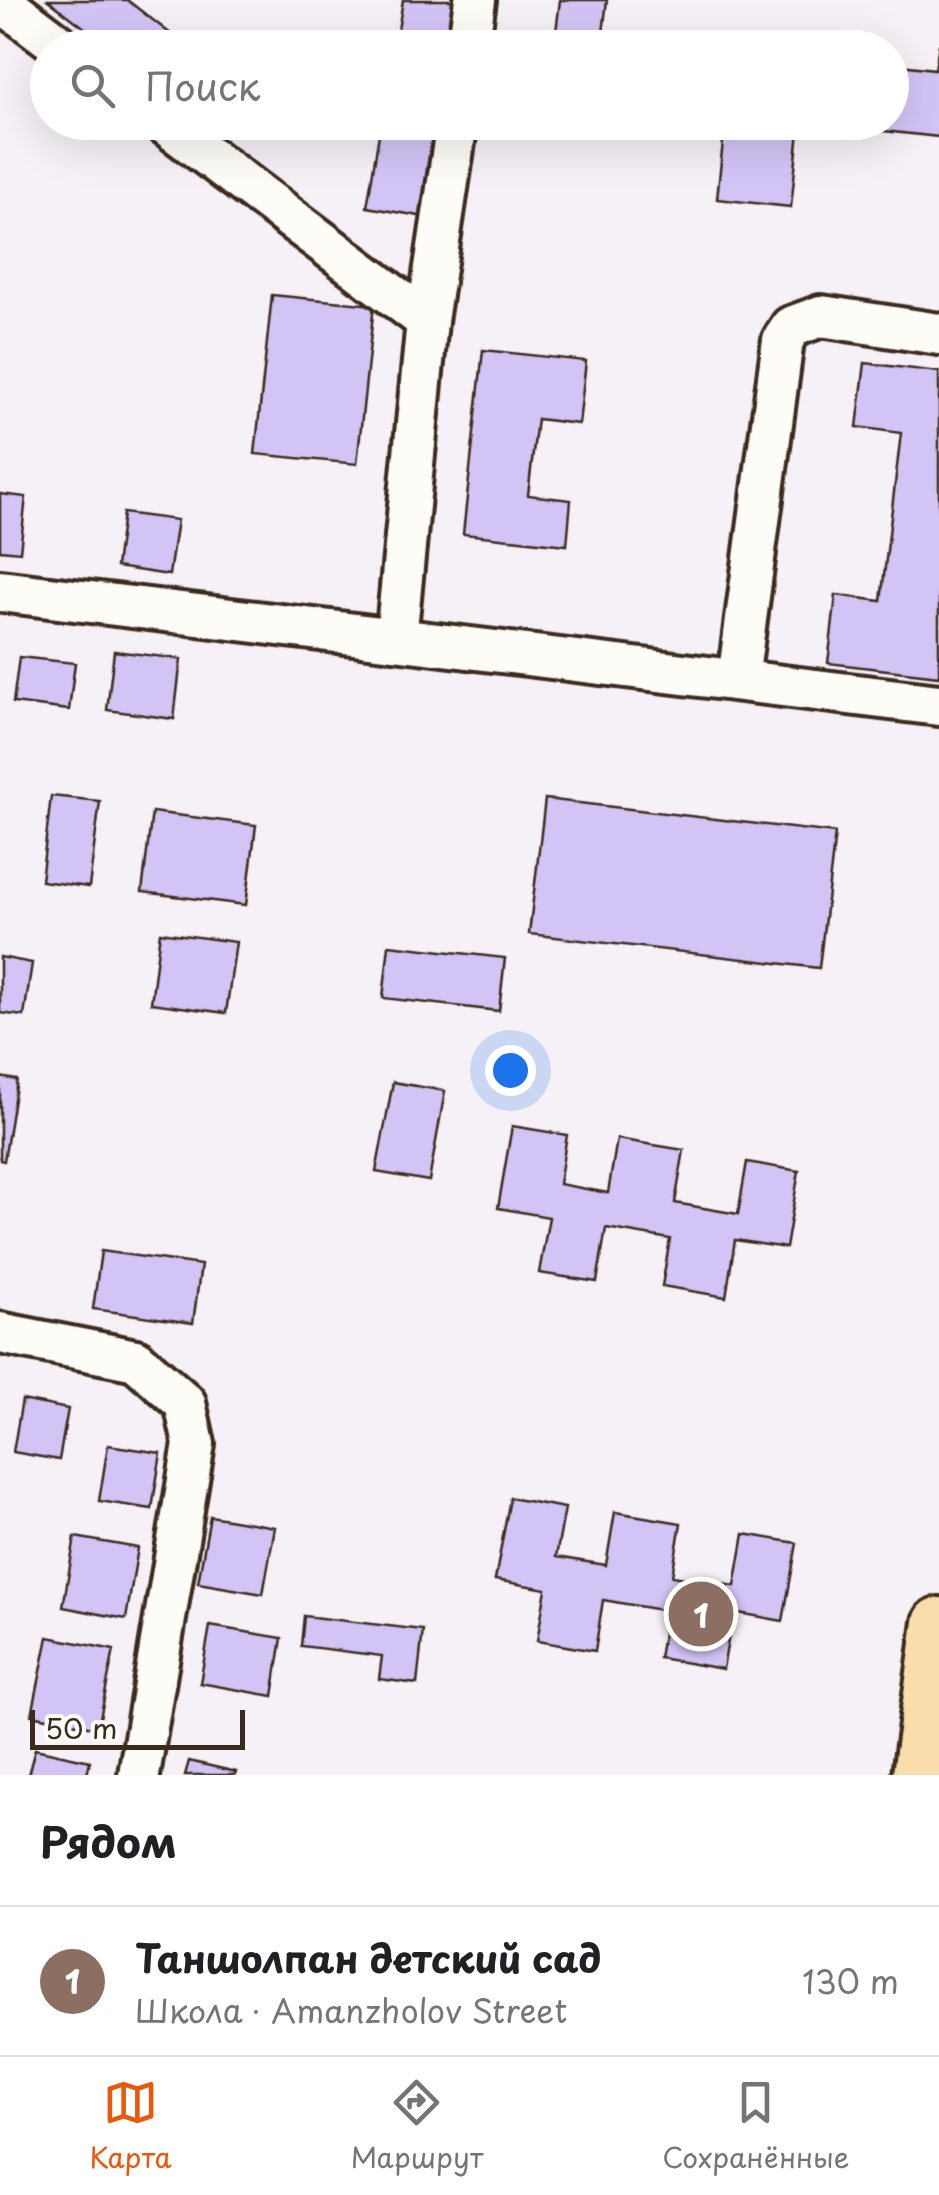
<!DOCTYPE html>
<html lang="ru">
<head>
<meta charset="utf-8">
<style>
  :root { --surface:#fff; --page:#f6f6f6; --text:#202124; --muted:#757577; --line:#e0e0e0; --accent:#ea580c }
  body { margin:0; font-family:"Playpen Sans",sans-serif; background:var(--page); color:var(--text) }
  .scale { position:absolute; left:30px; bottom:25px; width:215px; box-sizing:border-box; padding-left:10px; border:5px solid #3b2a1e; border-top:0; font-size:28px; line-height:35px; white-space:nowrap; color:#3b2a1e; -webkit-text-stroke:8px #fdfcf7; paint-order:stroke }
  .you { position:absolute; left:510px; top:1070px; width:35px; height:35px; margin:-25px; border:8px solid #fff; border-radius:50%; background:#1a73e8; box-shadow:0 0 0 15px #1a73e833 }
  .badge { display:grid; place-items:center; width:65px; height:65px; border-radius:50%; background:var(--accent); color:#fff; font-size:32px; font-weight:700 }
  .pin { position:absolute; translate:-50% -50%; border:5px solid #fff; box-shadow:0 2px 10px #0006 }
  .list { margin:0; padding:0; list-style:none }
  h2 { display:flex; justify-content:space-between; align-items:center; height:130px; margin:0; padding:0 40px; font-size:42px }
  h2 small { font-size:32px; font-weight:400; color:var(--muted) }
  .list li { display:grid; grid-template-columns:65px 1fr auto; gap:30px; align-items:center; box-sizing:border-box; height:150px; padding:0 40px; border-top:2px solid var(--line) }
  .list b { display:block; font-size:38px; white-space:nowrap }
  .list p { margin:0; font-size:32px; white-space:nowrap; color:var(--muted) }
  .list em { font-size:32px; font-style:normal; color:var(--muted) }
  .icon { flex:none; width:55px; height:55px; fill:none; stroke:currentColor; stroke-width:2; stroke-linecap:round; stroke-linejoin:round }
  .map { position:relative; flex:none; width:939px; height:1775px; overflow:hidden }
  .search { position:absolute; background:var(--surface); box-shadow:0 10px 40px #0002; left:30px; right:30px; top:30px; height:110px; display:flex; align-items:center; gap:25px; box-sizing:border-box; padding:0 35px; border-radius:55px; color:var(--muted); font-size:38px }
  .sheet { height:280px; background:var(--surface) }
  nav { display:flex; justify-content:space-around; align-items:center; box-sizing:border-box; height:140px; border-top:2px solid var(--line); background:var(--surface); font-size:28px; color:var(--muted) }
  nav a { display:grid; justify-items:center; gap:5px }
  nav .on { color:var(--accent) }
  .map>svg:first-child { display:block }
  .building { fill:#d3c4f6; stroke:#3b2a1e; stroke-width:2.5 }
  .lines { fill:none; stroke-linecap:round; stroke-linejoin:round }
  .minor-casing { stroke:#3b2a1e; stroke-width:48 }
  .major-casing { stroke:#3b2a1e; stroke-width:58 }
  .minor { stroke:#fdfcf7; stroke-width:40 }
  .major { stroke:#f9deab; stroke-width:50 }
</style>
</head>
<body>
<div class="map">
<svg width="939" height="1775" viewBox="0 0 939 1775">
  <rect width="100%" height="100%" fill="#f5f1f7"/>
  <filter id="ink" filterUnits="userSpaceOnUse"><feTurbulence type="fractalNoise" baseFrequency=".01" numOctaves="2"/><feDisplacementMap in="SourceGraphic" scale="20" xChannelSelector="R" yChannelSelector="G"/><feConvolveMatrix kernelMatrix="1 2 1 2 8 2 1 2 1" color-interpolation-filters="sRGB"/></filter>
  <g filter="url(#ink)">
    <g class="building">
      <path d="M48,0H127L189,48H111Z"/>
      <path d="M403,0H470L461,48H395Z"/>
      <path d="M560,0H607L603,33L738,48H554Z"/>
      <path d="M939,44V137L801,122H892V64L935,69Z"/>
      <path d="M381,122H448L431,218L367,207Z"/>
      <path d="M725,122H800L791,207L717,199Z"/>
      <path d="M272,295L374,305L357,464L255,454Z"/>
      <path d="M483,350L586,361L579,424L537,419L528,495L571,500L567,545L463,534Z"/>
      <path d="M865,363L939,372V676L828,663L836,595L881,601L901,433L857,427Z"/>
      <path d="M0,494L26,497L20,552L0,550Z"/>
      <path d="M123,513L177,520L169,575L116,567Z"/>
      <path d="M114,651L181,659L174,719L107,710Z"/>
      <path d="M19,657L75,663L69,710L13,703Z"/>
      <path d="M51,796L100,801L89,887L41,881Z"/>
      <path d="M545,799L835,833L819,968L529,934Z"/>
      <path d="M152,812L256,825L246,905L142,892Z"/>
      <path d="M160,932L236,942L226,1013L151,1003Z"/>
      <path d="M389,945L505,958L499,1011L383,998Z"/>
      <path d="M0,957L32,963L24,1016L0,1013Z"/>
      <path d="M0,1077L17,1080L4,1161L0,1160Z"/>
      <path d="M393,1082L445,1091L429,1181L376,1172Z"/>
      <path d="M512,1126L567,1135L559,1184L608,1193L617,1139L684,1150L675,1203L738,1214L747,1162L799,1171L786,1248L735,1240L726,1297L662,1286L670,1239L606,1228L597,1282L539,1273L549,1217L498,1208Z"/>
      <path d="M101,1251L201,1265L193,1323L93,1309Z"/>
      <path d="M22,1400L68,1409L59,1460L13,1452Z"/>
      <path d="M108,1445L161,1453L152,1509L99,1501Z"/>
      <path d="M510,1498L565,1508L556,1557L606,1565L615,1512L681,1523L672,1576L735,1586L744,1534L797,1543L783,1621L733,1612L723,1669L659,1658L667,1611L603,1600L595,1651L537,1641L546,1589L495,1580Z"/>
      <path d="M210,1516L275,1527L263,1594L198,1583Z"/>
      <path d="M75,1537L138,1548L126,1619L63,1607Z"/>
      <path d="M304,1616L423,1630L417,1684L379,1679L382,1656L301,1646Z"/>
      <path d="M210,1626L282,1638L273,1696L200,1683Z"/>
      <path d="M48,1637L114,1650L98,1728L32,1715Z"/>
      <path d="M35,1749L90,1761L87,1775H28Z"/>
      <path d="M189,1761L236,1772L235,1775H185Z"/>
    </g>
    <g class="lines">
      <g class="minor-casing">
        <g id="minor">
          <path d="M5,4L63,48"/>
          <path d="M468,48L475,0"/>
          <path d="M163,122L427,321L396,639"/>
          <path d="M427,321L457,122"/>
          <path d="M0,591L939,705"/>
          <path d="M738,680L783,340L791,327L821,316L939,334"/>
          <path d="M0,1333L136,1360L185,1403L194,1444L139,1775"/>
        </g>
      </g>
      <g class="major-casing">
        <path id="major" d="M918,1775L939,1623"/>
      </g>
      <use href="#minor" class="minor"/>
      <use href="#major" class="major"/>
    </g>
  </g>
</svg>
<div class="scale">50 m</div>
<div class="you"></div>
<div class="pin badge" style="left:701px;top:1614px;background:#8d6e63">1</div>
<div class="search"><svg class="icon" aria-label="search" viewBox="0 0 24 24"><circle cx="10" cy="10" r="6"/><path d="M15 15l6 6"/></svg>Поиск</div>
</div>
<section class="sheet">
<h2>Рядом<small></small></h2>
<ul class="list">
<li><span class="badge" style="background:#8d6e63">1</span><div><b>Таншолпан детский сад</b><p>Школа · Amanzholov Street</p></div><em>130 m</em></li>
</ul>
</section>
<nav>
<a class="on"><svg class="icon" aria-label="map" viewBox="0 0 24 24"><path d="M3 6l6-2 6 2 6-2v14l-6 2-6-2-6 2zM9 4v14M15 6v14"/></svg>Карта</a>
<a><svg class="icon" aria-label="directions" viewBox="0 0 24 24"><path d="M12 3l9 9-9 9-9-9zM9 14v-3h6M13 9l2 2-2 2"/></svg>Маршрут</a>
<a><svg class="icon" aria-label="saved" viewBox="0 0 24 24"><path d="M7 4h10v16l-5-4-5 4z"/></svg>Сохранённые</a>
</nav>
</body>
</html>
